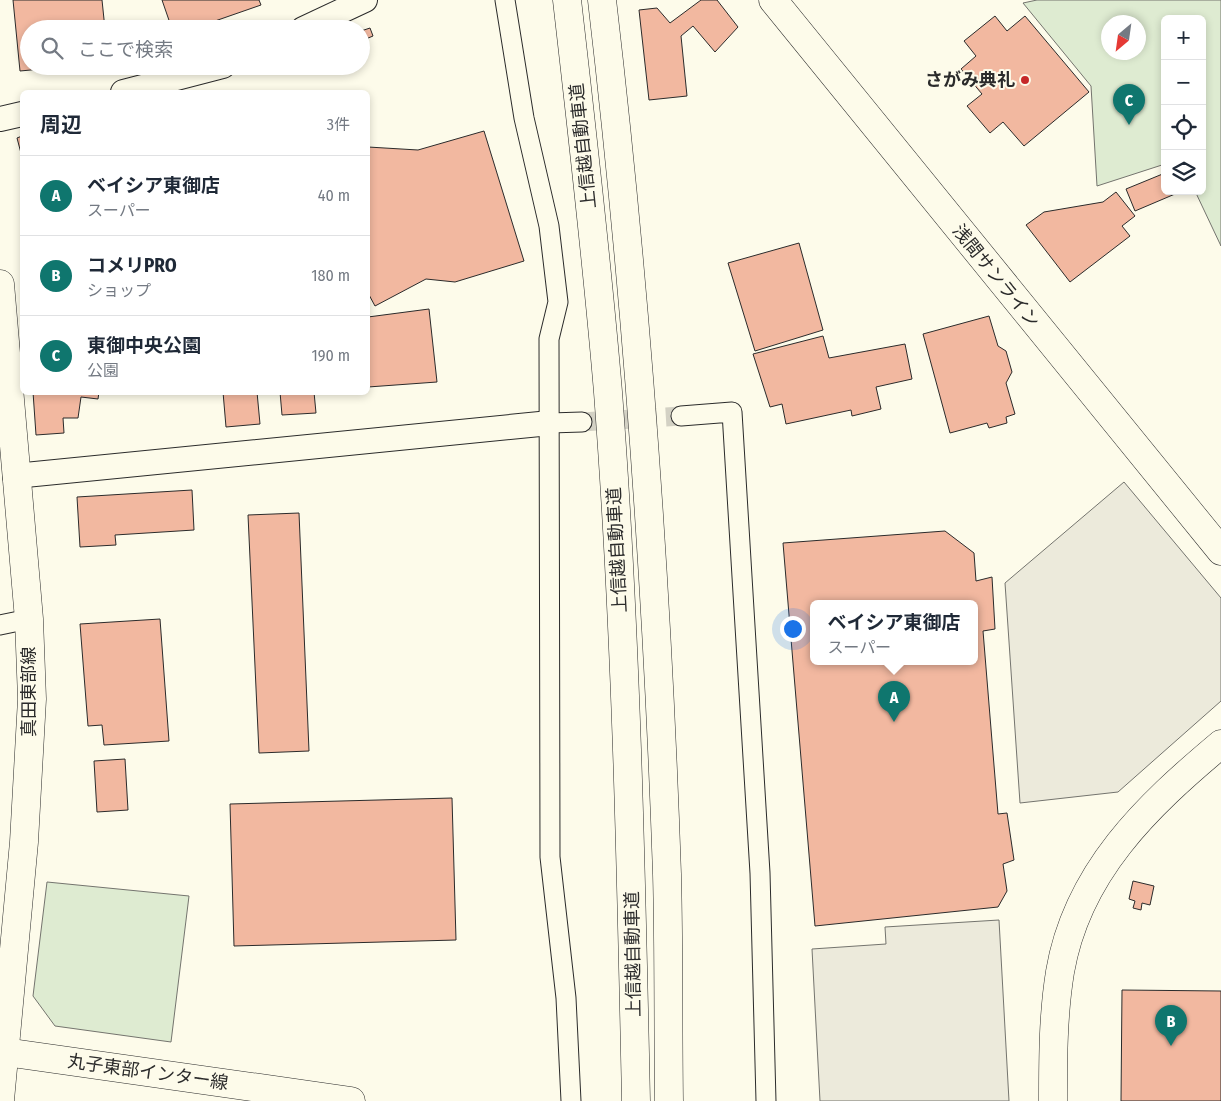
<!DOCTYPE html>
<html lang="ja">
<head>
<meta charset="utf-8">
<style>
  :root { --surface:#fff; --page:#f6f6f7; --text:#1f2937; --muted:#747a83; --line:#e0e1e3; --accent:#0f766e }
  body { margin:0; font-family:"Fira Sans Condensed","Noto Sans JP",sans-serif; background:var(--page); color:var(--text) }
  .controls { position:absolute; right:15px; top:15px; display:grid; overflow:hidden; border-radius:8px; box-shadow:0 2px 8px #0003 }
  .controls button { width:45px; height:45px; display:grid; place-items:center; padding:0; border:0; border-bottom:1px solid var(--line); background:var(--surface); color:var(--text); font:25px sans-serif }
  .compass { position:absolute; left:1101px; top:15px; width:45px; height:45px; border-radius:50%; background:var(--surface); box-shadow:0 2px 8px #0003; rotate:209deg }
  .you { position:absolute; left:792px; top:628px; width:18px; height:18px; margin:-12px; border:4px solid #fff; border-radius:50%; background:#1a73e8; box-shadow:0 0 0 8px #1a73e833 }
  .badge { display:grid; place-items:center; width:32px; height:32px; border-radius:50%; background:var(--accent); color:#fff; font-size:16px; font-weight:700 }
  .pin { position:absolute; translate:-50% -41px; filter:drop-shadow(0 1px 2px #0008) }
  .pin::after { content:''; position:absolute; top:26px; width:18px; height:15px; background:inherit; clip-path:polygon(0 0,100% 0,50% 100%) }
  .popup { position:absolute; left:810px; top:600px; width:168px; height:65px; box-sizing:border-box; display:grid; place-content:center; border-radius:8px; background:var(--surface); filter:drop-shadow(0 1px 4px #0005); font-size:16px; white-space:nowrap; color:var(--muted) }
  .popup b { font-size:19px; color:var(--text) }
  .popup::after { content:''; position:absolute; left:50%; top:100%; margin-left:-10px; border:10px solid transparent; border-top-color:var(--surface) }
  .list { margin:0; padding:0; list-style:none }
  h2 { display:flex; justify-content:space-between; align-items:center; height:65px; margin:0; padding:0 20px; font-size:21px }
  h2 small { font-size:16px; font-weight:400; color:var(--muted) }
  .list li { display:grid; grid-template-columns:32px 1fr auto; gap:15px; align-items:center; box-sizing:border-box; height:80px; padding:0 20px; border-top:1px solid var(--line) }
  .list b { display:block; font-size:19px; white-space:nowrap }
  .list p { margin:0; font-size:16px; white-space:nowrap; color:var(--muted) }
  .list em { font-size:16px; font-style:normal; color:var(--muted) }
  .icon { flex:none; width:28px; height:28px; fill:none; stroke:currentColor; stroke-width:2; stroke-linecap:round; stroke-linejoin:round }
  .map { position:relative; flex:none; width:1221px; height:1101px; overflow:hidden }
  .search { position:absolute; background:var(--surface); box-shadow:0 2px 8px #0003; left:20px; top:20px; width:350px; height:55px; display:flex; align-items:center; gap:12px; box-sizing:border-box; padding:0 18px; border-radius:28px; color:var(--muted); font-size:19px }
  .panel { position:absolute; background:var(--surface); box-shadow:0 2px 8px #0003; left:20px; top:90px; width:350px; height:305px; border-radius:8px }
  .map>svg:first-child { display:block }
  .green { fill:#deebd1; stroke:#74746e; fill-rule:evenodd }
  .parking { fill:#eceadb; stroke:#74746e }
  .building { fill:#f2b8a0; stroke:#2b2b2b; fill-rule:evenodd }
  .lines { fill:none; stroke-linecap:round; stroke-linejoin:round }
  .minor-tunnel { stroke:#d3d1c4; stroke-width:19; stroke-dasharray:19 9; stroke-linecap:butt }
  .minor-casing { stroke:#2b2b2b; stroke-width:21 }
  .tertiary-casing { stroke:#2b2b2b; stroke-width:26 }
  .primary-casing { stroke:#2b2b2b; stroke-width:29 }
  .motorway-casing { stroke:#2b2b2b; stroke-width:29 }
  .minor { stroke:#fdfbea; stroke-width:19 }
  .tertiary { stroke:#fdfbea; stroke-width:24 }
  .primary { stroke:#fdfbea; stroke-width:28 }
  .motorway { stroke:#fdfbea; stroke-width:28 }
  .poi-dot { fill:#c62828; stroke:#fdfbea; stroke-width:2 }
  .labels { text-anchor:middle; stroke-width:4; stroke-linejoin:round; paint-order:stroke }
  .poi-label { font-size:18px; font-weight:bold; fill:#2b2b2b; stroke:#fdfbea; text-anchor:end }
  .street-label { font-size:18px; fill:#2b2b2b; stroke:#fdfbea }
</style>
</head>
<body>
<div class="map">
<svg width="1221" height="1101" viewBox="0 0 1221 1101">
  <rect width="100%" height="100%" fill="#fdfbea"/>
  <g class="green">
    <path d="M1037,0H1221V246L1195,191H1202V19H1165V164L1097,186L1091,86L1023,3ZM1108,22H1138V52H1108Z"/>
    <path d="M47,882L189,896L171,1042L55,1026L33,996Z"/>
  </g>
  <g class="parking">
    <path d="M1124,482L1221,598V701L1118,792L1020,803L1005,583Z"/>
    <path d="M999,920L1009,1101H820L812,949L886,944L885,927Z"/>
  </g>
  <g class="building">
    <path d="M13,0H102L105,29H29V66H73L20,71Z"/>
    <path d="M162,0H259L261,5L192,29H172Z"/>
    <path d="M701,0H717L738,27L715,52L693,26L681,36L687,96L649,100L639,10L657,8L670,23Z"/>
    <path d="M995,16L1007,31L1025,16L1089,92L1024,146L1003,122L990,133L967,106L982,94L961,69L976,56L964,41Z"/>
    <path d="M370,28L373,36L361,41V31Z"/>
    <path d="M484,131L524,261L455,282L426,279L375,306L368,293V147L418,150Z"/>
    <path d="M22,136V157L17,138Z"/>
    <path d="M1165,173V191H1174L1175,194L1135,211L1126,189Z"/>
    <path d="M1116,192L1135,216L1122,226L1130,236L1070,282L1026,225L1044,212L1103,202Z"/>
    <path d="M799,243L823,330L755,351L728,263Z"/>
    <path d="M429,309L437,382L368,387V317Z"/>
    <path d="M989,316L998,346L1006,351L1012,372L1006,383L1015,414L1006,417L1007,423L989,428L987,423L950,433L923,334Z"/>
    <path d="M823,336L829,358L905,344L912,379L876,387L881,409L852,416L851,410L786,424L782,404L770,407L753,354Z"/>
    <path d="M33,392H99L98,399L81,397L78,418H63L64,433L36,435Z"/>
    <path d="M223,392H257L260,424L226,427Z"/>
    <path d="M280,392H314L316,413L282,415Z"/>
    <path d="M192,490L194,530L115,535L116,545L80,547L77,497Z"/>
    <path d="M299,513L309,751L259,753L248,515Z"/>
    <path d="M945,531L974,553L976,581L992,577L995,629L983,631L998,814L1007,813L1014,860L1003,864L1007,891L998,907L815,926L783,543ZM814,603H974V661H814Z"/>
    <path d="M160,619L169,741L104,745L102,725L88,726L80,624Z"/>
    <path d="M125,759L128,810L97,812L94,761Z"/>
    <path d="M452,798L456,940L234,946L230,804Z"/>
    <path d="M1133,881L1154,886L1150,905L1142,903L1141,910L1133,908L1135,901L1129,899Z"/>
    <path d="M1122,990L1221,991V1101H1121Z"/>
  </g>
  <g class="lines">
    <path class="minor-tunnel" d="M582,422L681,416"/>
    <g class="minor-casing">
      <g id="minor">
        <path d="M505,0L524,118L549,226L558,302L549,339L550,857L566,998L571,1101"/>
        <path d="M681,416L732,412L760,873L766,1101"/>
        <path d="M550,423L582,422"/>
        <path d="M0,625L29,619"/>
      </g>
    </g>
    <g class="tertiary-casing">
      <g id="tertiary">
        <path d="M303,29L365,0"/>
        <path d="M123,92L223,66"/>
        <path d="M0,119L22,114"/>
        <path d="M15,476L550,423"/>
      </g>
    </g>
    <g class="primary-casing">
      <g id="primary">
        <path d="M773,0L1221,551"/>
        <path d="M0,284L29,619L32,699L24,842L0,1100"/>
        <path d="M5,1052L351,1101"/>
        <path d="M1053,1101C1053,1058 1053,1015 1060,972C1077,872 1147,806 1221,744"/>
      </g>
    </g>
    <g class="motorway-casing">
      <g id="motorway">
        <path d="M567,0C582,130 597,261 608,392C626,628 631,864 636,1101"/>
        <path d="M602,0C636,290 657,582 667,874C669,949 668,1025 669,1101"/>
      </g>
    </g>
    <use href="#minor" class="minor"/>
    <use href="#tertiary" class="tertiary"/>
    <use href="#primary" class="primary"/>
    <use href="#motorway" class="motorway"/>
  </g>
  <circle class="poi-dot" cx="1025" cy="80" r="5"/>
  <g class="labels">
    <g class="poi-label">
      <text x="1015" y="86">さがみ典礼</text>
    </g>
    <g class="street-label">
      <text transform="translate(583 146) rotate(-96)" y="6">上信越自動車道</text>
      <text transform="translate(996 276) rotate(51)" y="6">浅間サンライン</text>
      <text transform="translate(617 550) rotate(-93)" y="6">上信越自動車道</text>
      <text transform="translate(29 692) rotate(-90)" y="6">真田東部線</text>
      <text transform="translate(633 954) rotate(-91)" y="6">上信越自動車道</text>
      <text transform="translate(148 1072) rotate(8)" y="6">丸子東部インター線</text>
    </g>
  </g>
</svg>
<div class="controls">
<button>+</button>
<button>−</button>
<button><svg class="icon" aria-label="locate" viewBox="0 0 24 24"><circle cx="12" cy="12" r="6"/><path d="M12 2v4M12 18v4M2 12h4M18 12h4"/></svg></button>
<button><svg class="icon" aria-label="layers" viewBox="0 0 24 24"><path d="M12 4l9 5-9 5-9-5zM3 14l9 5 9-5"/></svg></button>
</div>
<svg class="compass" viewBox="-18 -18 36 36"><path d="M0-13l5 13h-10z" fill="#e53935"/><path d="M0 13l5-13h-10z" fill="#747a83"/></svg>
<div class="you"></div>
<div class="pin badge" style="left:894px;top:722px">A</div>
<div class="popup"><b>ベイシア東御店</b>スーパー</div>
<div class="pin badge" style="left:1171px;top:1046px">B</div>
<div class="pin badge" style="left:1129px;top:125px">C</div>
<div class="search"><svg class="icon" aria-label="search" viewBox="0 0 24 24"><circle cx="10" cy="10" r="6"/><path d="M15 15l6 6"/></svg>ここで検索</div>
<section class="panel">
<h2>周辺<small>3件</small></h2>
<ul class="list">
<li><span class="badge">A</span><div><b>ベイシア東御店</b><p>スーパー</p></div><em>40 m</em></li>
<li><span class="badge">B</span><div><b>コメリPRO</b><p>ショップ</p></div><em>180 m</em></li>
<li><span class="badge">C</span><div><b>東御中央公園</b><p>公園</p></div><em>190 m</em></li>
</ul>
</section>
</div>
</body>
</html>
